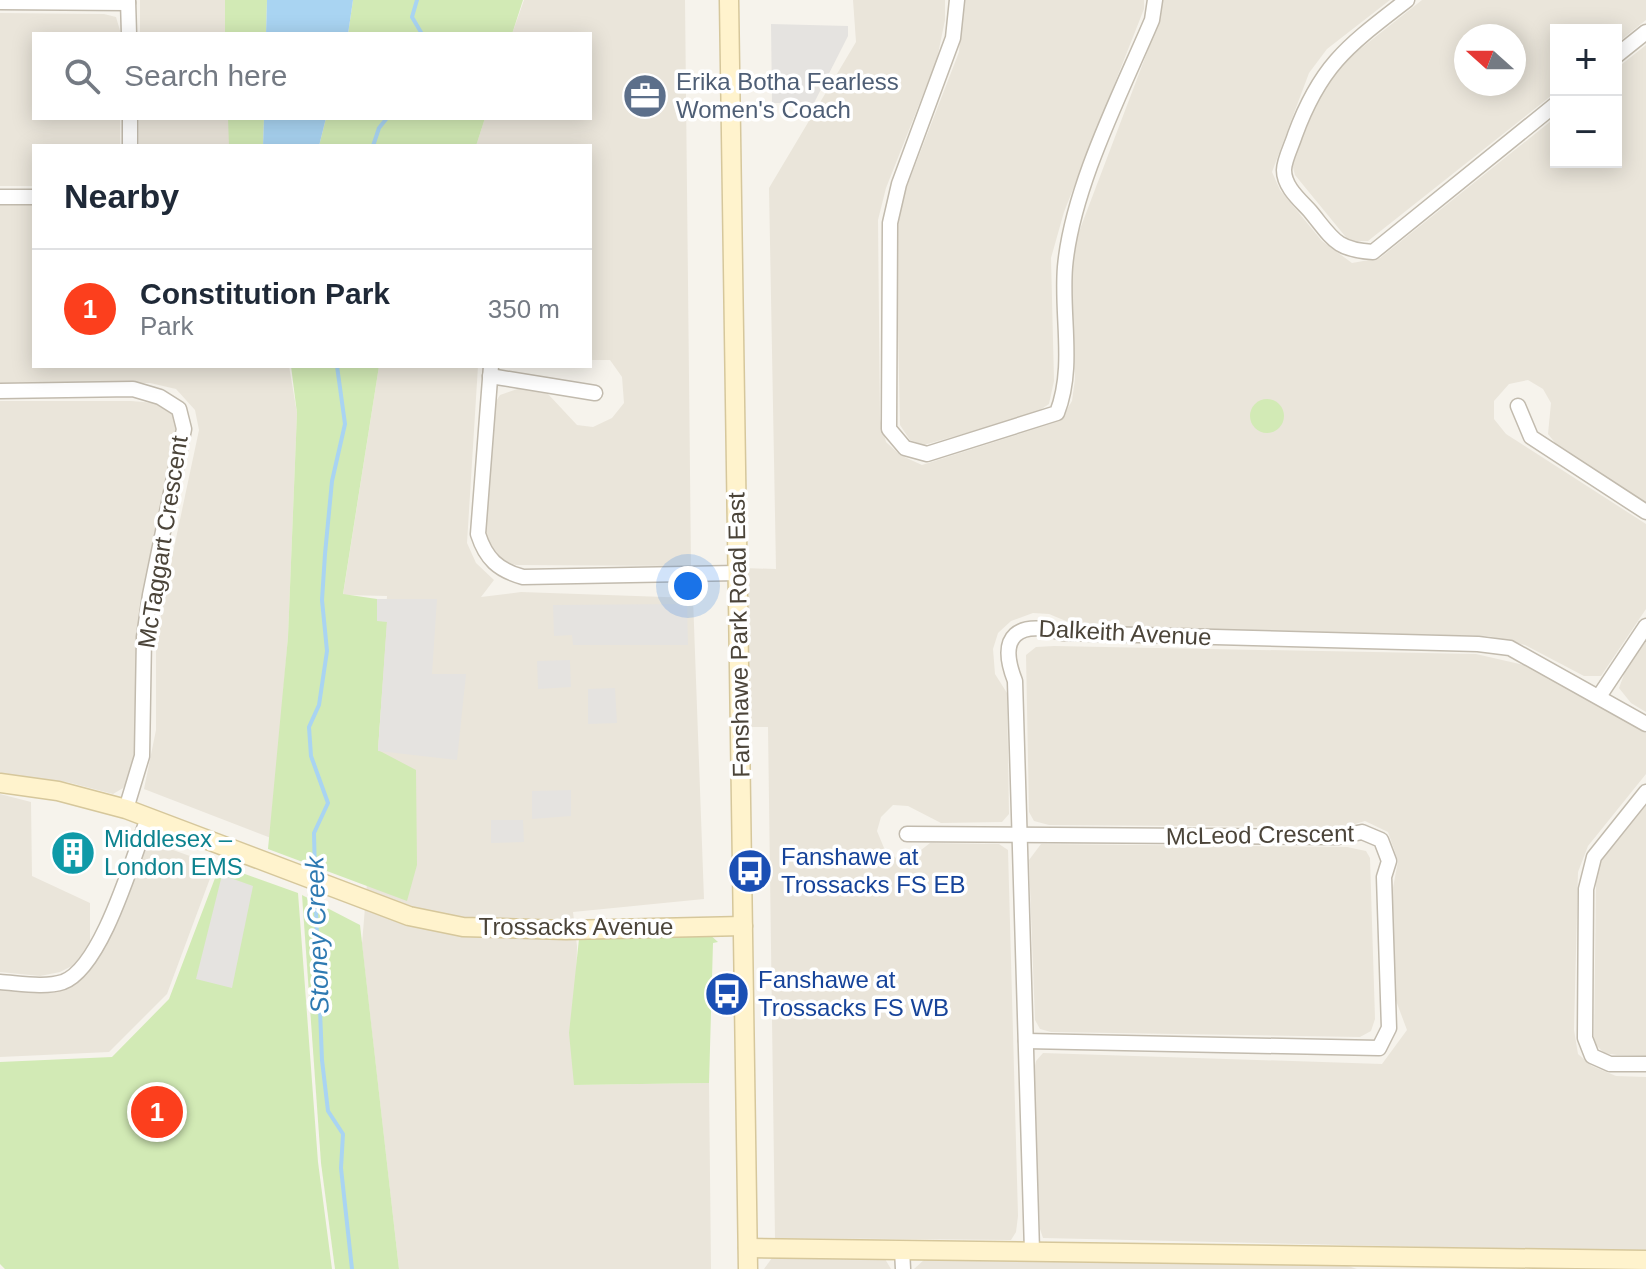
<!DOCTYPE html>
<html lang="en">
<head>
<meta charset="utf-8">
<style>
  :root { --surface:#fff; --page:#f6f6f7; --text:#1f2937; --muted:#747a83; --line:#e0e1e3; --accent:#fc3f1d }
  body { margin:0; font-family:Helvetica,sans-serif; background:var(--page); color:var(--text) }
  .controls { position:absolute; right:24px; top:24px; display:grid; overflow:hidden; border-radius:0px; box-shadow:0 4px 20px #0003 }
  .controls button { width:72px; height:72px; display:grid; place-items:center; padding:0; border:0; border-bottom:2px solid var(--line); background:var(--surface); color:var(--text); font:40px sans-serif }
  .compass { position:absolute; left:1454px; top:24px; width:72px; height:72px; border-radius:50%; background:var(--surface); box-shadow:0 4px 20px #0003; rotate:291deg }
  .you { position:absolute; left:688px; top:586px; width:28px; height:28px; margin:-20px; border:6px solid #fff; border-radius:50%; background:#1a73e8; box-shadow:0 0 0 12px #1a73e833 }
  .badge { display:grid; place-items:center; width:52px; height:52px; border-radius:50%; background:var(--accent); color:#fff; font-size:26px; font-weight:700 }
  .pin { position:absolute; translate:-50% -50%; border:4px solid #fff; box-shadow:0 2px 8px #0006 }
  .list { margin:0; padding:0; list-style:none }
  h2 { display:flex; justify-content:space-between; align-items:center; height:104px; margin:0; padding:0 32px; font-size:34px }
  h2 small { font-size:26px; font-weight:400; color:var(--muted) }
  .list li { display:grid; grid-template-columns:52px 1fr auto; gap:24px; align-items:center; box-sizing:border-box; height:120px; padding:0 32px; border-top:2px solid var(--line) }
  .list b { display:block; font-size:30px; white-space:nowrap }
  .list p { margin:0; font-size:26px; white-space:nowrap; color:var(--muted) }
  .list em { font-size:26px; font-style:normal; color:var(--muted) }
  .icon { flex:none; width:44px; height:44px; fill:none; stroke:currentColor; stroke-width:2; stroke-linecap:round; stroke-linejoin:round }
  .map { position:relative; flex:none; width:1646px; height:1269px; overflow:hidden }
  .search { position:absolute; background:var(--surface); box-shadow:0 4px 20px #0003; left:32px; top:32px; width:560px; height:88px; display:flex; align-items:center; gap:20px; box-sizing:border-box; padding:0 28px; border-radius:0px; color:var(--muted); font-size:30px }
  .panel { position:absolute; background:var(--surface); box-shadow:0 4px 20px #0003; left:32px; top:144px; width:560px; height:224px; border-radius:0px }
  .map>svg:first-child { display:block }
  .residential { fill:#eae5da; fill-rule:evenodd }
  .green { fill:#d2eab5 }
  .parking { fill:#e5e3e0 }
  .water { fill:#a9d4f2 }
  .lines { fill:none; stroke-linecap:round; stroke-linejoin:round }
  .stream { stroke:#a9d4f2; stroke-width:4 }
  .street-casing { stroke:#c2bbae; stroke-width:17 }
  .secondary-casing { stroke:#d6c79b; stroke-width:21 }
  .street { stroke:#fff; stroke-width:14 }
  .secondary { stroke:#fff3cd; stroke-width:18 }
  .labels { text-anchor:middle; stroke-width:7; stroke-linejoin:round; paint-order:stroke }
  .service-label { font-size:24px; fill:#4e5e75; stroke:#fff; text-anchor:start }
  .street-label { font-size:24px; fill:#4b4439; stroke:#fff }
  .culture-label { font-size:24px; fill:#0d838f; stroke:#fff; text-anchor:start }
  .transit-label { font-size:24px; fill:#164399; stroke:#fff; text-anchor:start }
  .water-label { font-size:26px; font-style:italic; fill:#2e7ab2; stroke:#fff }
</style>
</head>
<body>
<div class="map">
<svg width="1646" height="1269" viewBox="0 0 1646 1269">
  <rect width="100%" height="100%" fill="#f6f3ec"/>
  <g class="residential">
    <path d="M140,0H232L231,34H140Z"/>
    <path d="M524,0H685L691,566L516,565L499,560L488,549L485,533L493,406L500,395L520,388L548,394L577,425L593,427L612,418L624,403L622,377L610,360H590V146H476L485,118H590V34H512Z"/>
    <path d="M853,0H945V20L937,59L886,188L878,220L880,419L886,442L900,455L922,465L1060,421L1072,401L1075,379L1070,281L1077,237L1159,21L1162,0H1390L1327,49L1309,73L1272,172L1280,190L1322,241L1352,263L1380,258L1556,117V162H1616V69L1646,45V503L1556,444L1548,434L1551,403L1543,389L1528,380L1509,384L1494,401V419L1506,434L1646,524V609L1601,676H1584L1525,645L1488,636L1078,626L1049,614L1033,613L1011,621L998,633L993,649L995,674L1007,693L1009,814L1002,822L941,823L908,806L893,805L881,817L877,831L884,848L897,859L911,858L930,843L999,844L1008,850L1018,1216L1016,1232L1011,1240L775,1238L768,727H748L743,568L776,569L769,188L856,42Z"/>
    <path d="M963,0H1144V9L1064,212L1051,258L1054,381L1049,404L1034,414L924,445L910,440L900,425L896,233L901,202L959,52Z"/>
    <path d="M1422,0H1646V20L1616,44V30H1556V92L1368,241H1349L1295,175L1292,164L1325,82L1350,57ZM1466,36H1514V84H1466Z"/>
    <path d="M0,13L104,14L116,17L121,34H34V118H120V146H34V186H0Z"/>
    <rect x="139" y="118" width="91" height="28"/>
    <path d="M0,205H34V366H289L297,413L288,637L271,838L144,789L156,730V650L164,595L199,430L195,410L176,389L150,383L0,384Z"/>
    <path d="M379,366H478L467,543L476,563L494,580L481,597L521,592L693,598L704,899L573,912L577,946L574,1085L709,1083L711,1269H399L362,944L380,725L387,596L343,595Z"/>
    <path d="M0,401H131L155,403L173,415L177,432L143,606L138,746L130,777L123,788L113,794L67,782L0,776Z"/>
    <path d="M1646,641V712L1631,703L1619,688L1626,669Z"/>
    <path d="M1054,646L1476,654L1533,667L1646,733V774L1588,846L1578,872L1574,1030L1578,1054L1592,1066L1616,1076L1646,1077V1252L1043,1238L1040,1229L1033,1075L1036,1061L1043,1053L1382,1064L1407,1030L1395,998L1392,893L1398,861L1388,832L1365,821L1345,827L1049,825L1034,821L1029,812L1026,655L1036,647Z"/>
    <path d="M0,794L31,802L32,876L90,903V946L74,965L60,972L40,976L0,972Z"/>
    <path d="M1646,804V1056L1617,1055L1604,1053L1594,1043L1596,881L1599,865L1608,851Z"/>
    <path d="M148,841L215,865L167,994L109,1052L0,1057V989L43,993L70,985L89,972L105,948Z"/>
    <path d="M1041,844L1347,847L1366,851L1370,858L1375,1019L1371,1031L1360,1037L1051,1032L1040,1029L1035,1020L1029,860Z"/>
    <path d="M870,1256L885,1259L891,1269H764L772,1258Z"/>
    <path d="M925,1259L1342,1264L1357,1269H914Z"/>
  </g>
  <g class="green">
    <path d="M225,0H267L266,34H225Z"/>
    <path d="M353,0H523L512,34H348Z"/>
    <path d="M228,118H264L263,146H229Z"/>
    <path d="M326,118H485L476,146H319Z"/>
    <path d="M291,366H379L343,594L377,599V621H387L378,750L416,770L417,865L407,901L268,849L288,637L297,413Z"/>
    <circle cx="1267" cy="416" r="17"/>
    <path d="M220,865L298,893L318,1162L332,1269H5L0,1264V1062L112,1057L169,999Z"/>
    <path d="M302,895L360,925L399,1269H335L321,1163Z"/>
    <path d="M709,934L718,942L713,943L709,1083L574,1085L569,1033L579,939Z"/>
  </g>
  <g class="parking">
    <path d="M771,24L848,26V36L814,103H772Z"/>
    <path d="M377,599H437L432,674H466L457,760L378,751L387,622L377,621Z"/>
    <path d="M687,604L688,645H573L572,635L554,636L553,605Z"/>
    <path d="M570,660L571,687L538,689L537,661Z"/>
    <path d="M615,688L617,723L588,724V689Z"/>
    <path d="M571,790V816L532,819V791Z"/>
    <path d="M491,820H523L524,842L491,843Z"/>
    <path d="M222,875L253,886L232,988L196,979Z"/>
  </g>
  <g class="water">
    <path d="M267,0H353L348,34H266Z"/>
    <path d="M264,118H326L319,146H263Z"/>
  </g>
  <g class="lines">
    <g class="stream">
      <path d="M417,0L412,17L422,34"/>
      <path d="M373,146L379,128L387,118"/>
      <path d="M315,876L314,833L328,803L311,756L309,727L319,705L327,651L322,600L325,554L332,481L345,424L337,366"/>
      <path d="M315,885L322,1060L328,1111L343,1134L341,1168L352,1269"/>
    </g>
    <g class="street-casing">
      <g id="street">
        <path d="M128,0L129,34"/>
        <path d="M957,0L953,38L899,184L890,223L889,429L905,448L927,454L1057,413C1075,367 1061,316 1065,267C1072,188 1121,93 1152,20L1155,0"/>
        <path d="M1407,0C1349,45 1321,64 1295,135C1292,145 1284,160 1284,170C1284,187 1300,200 1310,211C1333,239 1336,250 1373,252L1556,104"/>
        <path d="M0,2L128,3"/>
        <path d="M1616,56L1646,32"/>
        <path d="M130,146V118"/>
        <path d="M0,197H34"/>
        <path d="M491,366L478,534C486,559 498,570 523,577L738,573"/>
        <path d="M490,376L595,393"/>
        <path d="M0,391L133,389L160,397L179,409L184,429L150,595L144,637L142,756L126,809"/>
        <path d="M1518,406L1531,437L1646,512"/>
        <path d="M1600,695L1646,626"/>
        <path d="M1646,792L1594,857L1586,889L1585,1038L1592,1056L1610,1064H1646"/>
        <path d="M907,834L1338,837L1362,832L1381,840L1389,861L1384,877L1389,1028L1379,1048L1026,1041"/>
        <path d="M0,982C18,983 45,988 63,982C102,968 133,857 148,818"/>
        <path d="M902,1249L903,1269"/>
        <path d="M1032,1251L1015,681C997,635 1018,620 1063,633L1478,644L1510,648L1646,724"/>
      </g>
    </g>
    <g class="secondary-casing">
      <g id="secondary">
        <path d="M729,0L748,1269"/>
        <path d="M0,783L58,791L126,809L409,916L463,927L566,930L743,926"/>
        <path d="M748,1248L1646,1260"/>
      </g>
    </g>
    <use href="#street" class="street"/>
    <use href="#secondary" class="secondary"/>
  </g>
  <defs>
    <g id="office-disc" transform="scale(2.3)"><circle r="9.5" fill="#5c6f8a" stroke="#fff"/><path d="M-6-3h4V-5.5h4V-3h4V5H-6ZM-1-4.5V-3h2v-1.5ZM-6 0V1H6V0Z" fill="#fff"/></g>
    <g id="building-disc" transform="scale(2.3)"><circle r="9.5" fill="#0f9aa8" stroke="#fff"/><path d="M-4-6H4V6H1V3H-1V6H-4ZM-2.5-4.3h1.7v1.8h-1.7ZM.8-4.3h1.7v1.8H.8ZM-2.5-1h1.7V.8h-1.7ZM.8-1h1.7V.8H.8Z" fill="#fff"/></g>
    <g id="bus-disc" transform="scale(2.3)"><circle r="9.5" fill="#1a4fb4" stroke="#fff"/><path d="M-5-6H5V4H4V6H2V4H-2V6H-4V4H-5ZM-3.5-4V0h7V-4ZM-3.5 1.2v1.5H-2V1.2ZM2 1.2v1.5H3.5V1.2Z" fill="#fff"/></g>
  </defs>
  <g fill-rule="evenodd">
    <use href="#office-disc" x="645" y="96"/>
    <use href="#building-disc" x="73" y="853"/>
    <use href="#bus-disc" x="750" y="871"/>
    <use href="#bus-disc" x="727" y="994"/>
  </g>
  <g class="labels">
    <g class="service-label">
      <text x="676" y="90">Erika Botha Fearless<tspan x="676" dy="28">Women's Coach</tspan></text>
    </g>
    <g class="street-label">
      <text transform="translate(163 542) rotate(-81)" y="8">McTaggart Crescent</text>
      <text transform="translate(1125 633) rotate(3)" y="8">Dalkeith Avenue</text>
      <text transform="translate(739 635) rotate(-91)" y="8">Fanshawe Park Road East</text>
      <text transform="translate(1260 835) rotate(-1)" y="8">McLeod Crescent</text>
      <text x="576" y="935">Trossacks Avenue</text>
    </g>
    <g class="culture-label">
      <text x="104" y="847">Middlesex –<tspan x="104" dy="28">London EMS</tspan></text>
    </g>
    <g class="transit-label">
      <text x="781" y="865">Fanshawe at<tspan x="781" dy="28">Trossacks FS EB</tspan></text>
      <text x="758" y="988">Fanshawe at<tspan x="758" dy="28">Trossacks FS WB</tspan></text>
    </g>
    <g class="water-label">
      <text transform="translate(317 935) rotate(-92)" y="9">Stoney Creek</text>
    </g>
  </g>
</svg>
<div class="controls">
<button>+</button>
<button>−</button>
</div>
<svg class="compass" viewBox="-18 -18 36 36"><path d="M0-13l5 13h-10z" fill="#e53935"/><path d="M0 13l5-13h-10z" fill="#747a83"/></svg>
<div class="you"></div>
<div class="pin badge" style="left:157px;top:1112px">1</div>
<div class="search"><svg class="icon" aria-label="search" viewBox="0 0 24 24"><circle cx="10" cy="10" r="6"/><path d="M15 15l6 6"/></svg>Search here</div>
<section class="panel">
<h2>Nearby<small></small></h2>
<ul class="list">
<li><span class="badge">1</span><div><b>Constitution Park</b><p>Park</p></div><em>350 m</em></li>
</ul>
</section>
</div>
</body>
</html>
